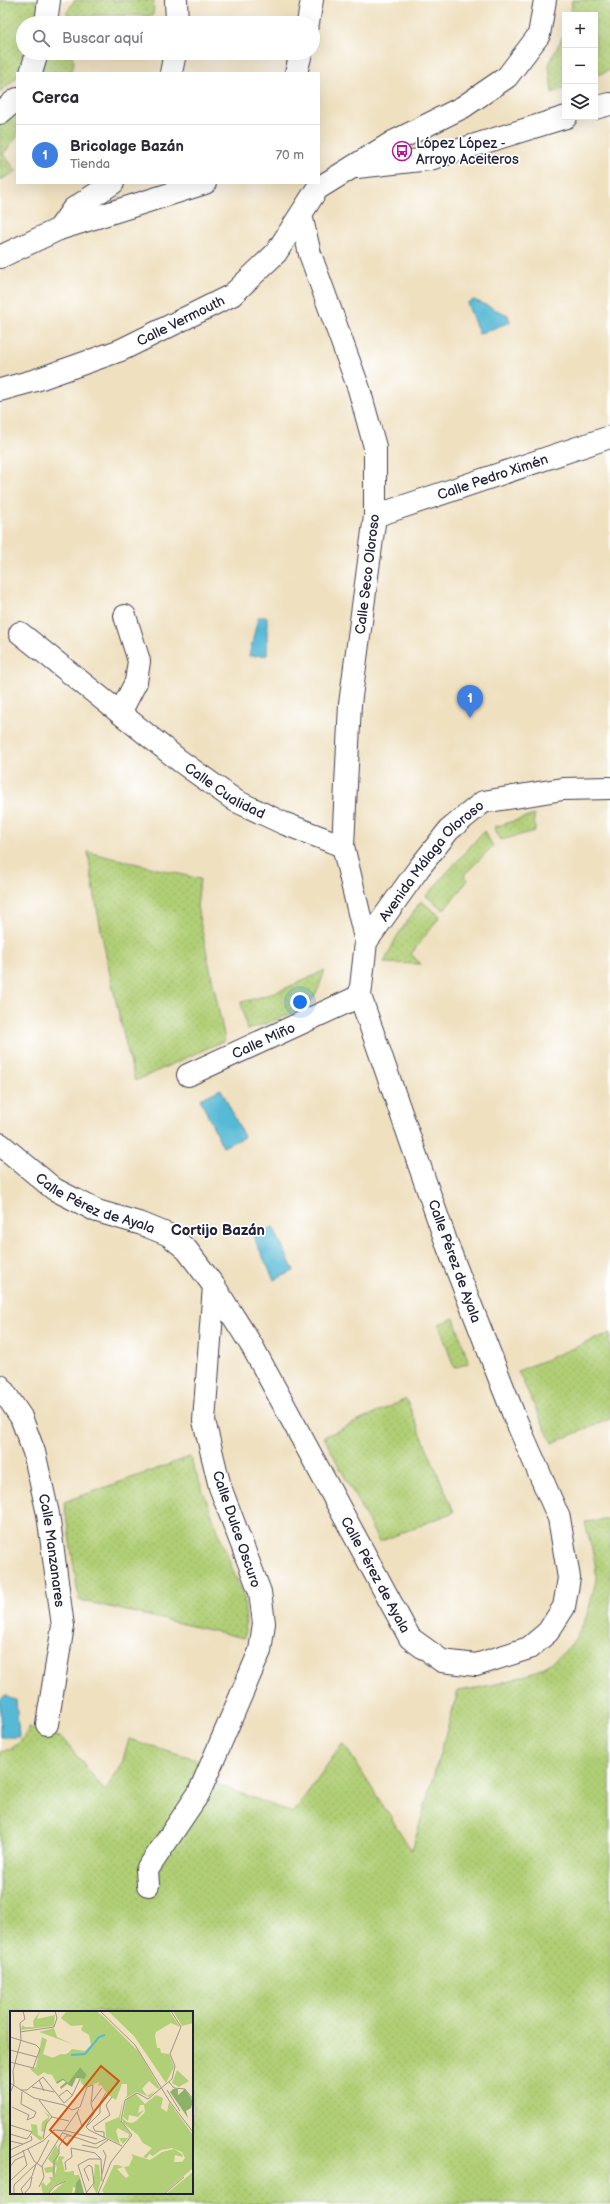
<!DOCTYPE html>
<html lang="es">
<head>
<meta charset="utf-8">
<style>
  :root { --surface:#fff; --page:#f7f7f7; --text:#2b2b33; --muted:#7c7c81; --line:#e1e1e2; --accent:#b5179e }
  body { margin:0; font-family:"Balsamiq Sans",sans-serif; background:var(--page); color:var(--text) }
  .controls { position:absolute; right:12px; top:12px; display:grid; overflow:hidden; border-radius:0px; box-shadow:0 4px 16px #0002 }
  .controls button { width:36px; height:36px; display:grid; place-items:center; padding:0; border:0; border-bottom:1px solid var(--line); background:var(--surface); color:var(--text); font:20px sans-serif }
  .you { position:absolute; left:300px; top:1002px; width:14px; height:14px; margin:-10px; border:3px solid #fff; border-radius:50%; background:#1a73e8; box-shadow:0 0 0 6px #1a73e833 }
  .badge { display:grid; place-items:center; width:26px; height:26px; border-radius:50%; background:var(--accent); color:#fff; font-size:13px; font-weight:700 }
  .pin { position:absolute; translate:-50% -33px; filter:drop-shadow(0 1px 2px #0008) }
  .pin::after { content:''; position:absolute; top:21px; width:14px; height:12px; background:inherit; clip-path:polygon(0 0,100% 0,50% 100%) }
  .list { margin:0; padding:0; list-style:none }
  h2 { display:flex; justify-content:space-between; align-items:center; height:52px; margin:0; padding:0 16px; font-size:17px }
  h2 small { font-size:13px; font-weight:400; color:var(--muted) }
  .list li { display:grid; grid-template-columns:26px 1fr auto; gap:12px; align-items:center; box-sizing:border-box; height:60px; padding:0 16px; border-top:1px solid var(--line) }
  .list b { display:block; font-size:15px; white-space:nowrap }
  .list p { margin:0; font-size:13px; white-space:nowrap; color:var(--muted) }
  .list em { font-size:13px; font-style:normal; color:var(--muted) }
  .icon { flex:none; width:22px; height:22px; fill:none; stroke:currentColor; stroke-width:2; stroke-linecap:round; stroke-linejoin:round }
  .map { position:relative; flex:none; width:610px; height:2204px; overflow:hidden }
  .search { position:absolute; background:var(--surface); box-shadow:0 4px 16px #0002; left:16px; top:16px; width:304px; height:44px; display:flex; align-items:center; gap:10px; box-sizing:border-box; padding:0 14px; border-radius:22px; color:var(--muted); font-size:15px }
  .panel { position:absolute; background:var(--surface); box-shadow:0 4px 16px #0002; left:16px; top:72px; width:304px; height:112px; border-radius:0px }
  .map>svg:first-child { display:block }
  .grass { fill:url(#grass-dots); stroke:#6a7858; fill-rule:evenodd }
  .water { fill:#57b9d5; stroke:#3c6e88 }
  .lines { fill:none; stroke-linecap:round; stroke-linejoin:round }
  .minor-casing { stroke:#413e4f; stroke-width:24 }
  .minor { stroke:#fff; stroke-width:22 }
  .labels { text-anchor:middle; stroke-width:3.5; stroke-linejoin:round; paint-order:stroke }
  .poi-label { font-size:14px; fill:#22223b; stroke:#fff; text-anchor:start }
  .street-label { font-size:14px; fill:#22223b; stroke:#fff }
  .neighbourhood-label { font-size:15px; font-weight:bold; fill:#22223b; stroke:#fff }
  .inset-river { fill:none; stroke:#57b9d5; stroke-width:2 }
  .inset-road { fill:none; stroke:#9d948b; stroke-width:1 }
  .view { fill:#d45411; fill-opacity:0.15; stroke:#d45411; stroke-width:2 }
  .inset-edge { fill:none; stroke:#22223b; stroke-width:2 }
</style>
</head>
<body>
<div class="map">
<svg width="610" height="2204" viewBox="0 0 610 2204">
  <defs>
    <pattern id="grass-dots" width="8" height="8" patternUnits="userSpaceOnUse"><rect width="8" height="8" fill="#b1cf76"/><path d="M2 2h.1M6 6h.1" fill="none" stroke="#98b167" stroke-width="1.8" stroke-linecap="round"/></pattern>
  </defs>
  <rect width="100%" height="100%" fill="#fff"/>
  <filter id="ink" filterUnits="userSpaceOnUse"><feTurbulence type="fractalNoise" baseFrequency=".025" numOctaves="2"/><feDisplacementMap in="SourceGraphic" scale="8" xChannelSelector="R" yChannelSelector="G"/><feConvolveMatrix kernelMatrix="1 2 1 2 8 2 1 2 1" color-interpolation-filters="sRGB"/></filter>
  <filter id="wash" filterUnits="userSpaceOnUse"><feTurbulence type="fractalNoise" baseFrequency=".012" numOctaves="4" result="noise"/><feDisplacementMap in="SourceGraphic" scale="16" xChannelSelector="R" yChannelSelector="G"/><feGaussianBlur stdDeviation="0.9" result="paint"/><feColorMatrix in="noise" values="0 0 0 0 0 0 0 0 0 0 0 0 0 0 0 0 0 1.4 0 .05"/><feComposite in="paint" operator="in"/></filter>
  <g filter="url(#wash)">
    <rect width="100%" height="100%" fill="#efe0c0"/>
    <g class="grass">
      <path d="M0,0H39L38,23H23V53H27L20,73H17V77L0,92Z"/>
      <path d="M75,0H154L153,16L95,15L84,23H69L67,12Z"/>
      <path d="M572,0H610V70L595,76V15H571Z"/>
      <path d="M565,32V88L552,93L549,64Z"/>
      <path d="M46,53H71L74,63L71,73H40Z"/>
      <path d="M17,111V137L3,154L17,171L0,180V124Z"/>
      <path d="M534,815L535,831L501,840L494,827Z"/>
      <path d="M484,831L493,846L464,875L468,880L444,910L426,896Z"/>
      <path d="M88,852L200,879L197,907L225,1040L135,1081C116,1005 99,930 88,852Z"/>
      <path d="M421,901L440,916L411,954L421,964L384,963L396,938Z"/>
      <path d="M325,970C321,981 318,993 310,1002C297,1015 265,1023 247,1030L241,1002C270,996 298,984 325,970Z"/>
      <path d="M454,1318L469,1363L454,1368L439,1324Z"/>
      <path d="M610,1333V1419L552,1443L518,1371Z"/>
      <path d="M406,1399L454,1512L379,1542L324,1437Z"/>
      <path d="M190,1457L244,1599L246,1623L244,1638L79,1600L64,1502Z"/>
      <path d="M610,1519V2204H0V1752C15,1749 23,1741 29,1727L62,1738L105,1791L122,1763L129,1739L199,1760L193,1775L293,1813L343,1743L412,1851L458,1691C519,1681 576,1670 591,1600C593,1592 596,1584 596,1576C597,1563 588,1536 585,1522ZM11,2012H192V2193H11Z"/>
    </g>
    <g class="water">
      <path d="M474,300L508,315L510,322L479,334L467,303Z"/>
      <path d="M258,617H267V655L249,656Z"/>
      <path d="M221,1089L244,1137L223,1147L200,1099Z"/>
      <path d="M273,1227L294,1271L274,1280L253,1236Z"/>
      <path d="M5,1695L8,1696L11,1699L16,1700L19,1737H0V1701Z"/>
    </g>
  </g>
  <g filter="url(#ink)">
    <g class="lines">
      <g class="minor-casing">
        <g id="minor">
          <path d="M176,0L177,23"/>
          <path d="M46,23L49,0"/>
          <path d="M308,23L312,0"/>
          <path d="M31,73L37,53"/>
          <path d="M171,73L175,53"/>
          <path d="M296,73L301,53"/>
          <path d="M595,108L610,104"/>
          <path d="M0,113L17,99"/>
          <path d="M357,167L430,159L566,117"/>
          <path d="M301,215L310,254L359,389L375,447V516L350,704L343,846L366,942"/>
          <path d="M59,229L73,209L113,183"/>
          <path d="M0,257L59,229L205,183"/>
          <path id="s1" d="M0,390L36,380L121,350L232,295L276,253L317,189L393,142L463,107L507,77L539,35L545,0"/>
          <path id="s2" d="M375,516L610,437"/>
          <path id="s3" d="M20,633L180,761L236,801L283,823L343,846"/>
          <path d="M120,713L136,682L139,661L125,616"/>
          <path id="s4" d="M188,1075L360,996"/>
          <path id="s5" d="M0,1144L54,1189L97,1211L142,1224L169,1235L187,1250L214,1286L252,1346L410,1638L442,1661L476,1665L529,1648L548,1632L564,1607L569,1578L559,1518L515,1418L448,1247L360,996L366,942L419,868L449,830L483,802L563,789L610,788"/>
          <path id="s6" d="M0,1386L21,1417L34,1452L48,1514L63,1626L47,1724"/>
          <path d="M148,1885L147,1870L199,1793L260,1651L264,1623L260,1592L220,1487L204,1421L214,1286"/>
        </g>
      </g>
      <use href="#minor" class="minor"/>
    </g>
  </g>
  <defs>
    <g id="bus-ring" transform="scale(1)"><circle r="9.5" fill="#fff" stroke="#b5179e" stroke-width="1.5"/><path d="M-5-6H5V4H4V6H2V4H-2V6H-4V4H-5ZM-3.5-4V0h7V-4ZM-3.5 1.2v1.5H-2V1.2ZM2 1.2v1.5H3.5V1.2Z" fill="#b5179e"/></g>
  </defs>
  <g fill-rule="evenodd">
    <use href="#bus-ring" x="402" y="151"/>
  </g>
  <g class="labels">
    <g class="poi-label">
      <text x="416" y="148">López López -<tspan x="416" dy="16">Arroyo Aceiteros</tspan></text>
    </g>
    <g class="street-label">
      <text dy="5" stroke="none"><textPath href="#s1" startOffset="194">Calle Vermouth</textPath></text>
      <text dy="5" stroke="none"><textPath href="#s2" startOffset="124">Calle Pedro Ximén</textPath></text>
      <text transform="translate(367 574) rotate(-83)" y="5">Calle Seco Oloroso</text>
      <text dy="5" stroke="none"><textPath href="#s3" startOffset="259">Calle Cualidad</textPath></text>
      <text dy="5" stroke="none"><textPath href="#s5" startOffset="1658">Avenida Málaga Oloroso</textPath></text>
      <text dy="5" stroke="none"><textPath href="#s4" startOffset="83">Calle Miño</textPath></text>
      <text dy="5" stroke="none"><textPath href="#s5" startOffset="114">Calle Pérez de Ayala</textPath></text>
      <text transform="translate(455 1261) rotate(70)" y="5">Calle Pérez de Ayala</text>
      <text transform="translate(237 1529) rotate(71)" y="5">Calle Dulce Oscuro</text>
      <text dy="5" stroke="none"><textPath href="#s6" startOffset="175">Calle Manzanares</textPath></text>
      <text dy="5" stroke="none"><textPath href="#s5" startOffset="594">Calle Pérez de Ayala</textPath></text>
    </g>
    <g class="neighbourhood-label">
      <text x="218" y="1235">Cortijo Bazán</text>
    </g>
  </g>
  <g transform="translate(10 2011)">
    <rect width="183" height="183" fill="#efe0c0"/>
    <path d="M57,0H86L94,6L129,41L150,77L148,78L139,70L132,78L137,85L145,80L139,86L127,81L114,88L117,85V73H112L106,89L97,83L91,74L88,75L89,71L76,76L72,73L70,69L77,64L61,49L53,59L42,64L46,61L39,62L36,57L39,64L34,61L28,65L26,62L32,47L35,48L36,57V53L43,56L44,60L51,58L49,55L36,49H45L50,46L41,48L38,45L42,47L51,43L56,44L62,38L75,40L81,34L79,24L71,19L73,14L61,15L51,7ZM98,0H159L170,16L161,12L146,21L145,25L147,37H150L151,42L159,43L164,56L156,72L124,25ZM163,0H183V12L172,15ZM44,17L47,26L62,33L29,21ZM167,59L179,70L169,76L162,72ZM126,83L135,93L146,84L153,87L151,97L157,101L159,91L183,124V157L153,183H95L92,180L104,154H108L113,156L107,158L116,167L119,165L114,156L119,155L123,146L121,143L140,149L152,141L164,138L172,143L173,146L165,144L164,151H172L175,147L172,141L162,137L151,139L143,145L139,143L137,147L133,146L142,137L133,132L128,124L113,112L112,107L117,111L122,112L126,110L135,101L134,94H130L128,102L134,99L128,106L119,104L118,110L113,106L116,89ZM113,88L110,109L121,124L113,133L109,127H118L119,123L108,117L106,120L110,133L96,126L95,112L109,106ZM33,100L40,105L31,130L22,123L21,113L27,114L28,124L32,126L34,121L31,120L32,111L39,106ZM46,134L49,140L43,166L42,161L36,162L34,157L45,155L38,148ZM49,145L55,146L52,149L55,161L64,160V164H69L70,167L65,183H63L66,177L63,176L62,183H40L57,169L44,175L38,183H33L31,174L33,171L36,175L41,170L39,166H44L47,157L45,150L47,151ZM85,153L89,154L91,169L87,183L83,176ZM183,161V183H156Z" fill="#b1cf76"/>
    <path d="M70,56L77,64L74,68L66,67L62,76L57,73L51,78L50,76L56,71L53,69L47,73L46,71L53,67L58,71ZM163,78H168V84L175,78L183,90L181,97L176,100L178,107L160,81ZM70,167L74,182L65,183L66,172Z" fill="#8cb267"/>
    <path d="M30,0L27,8L45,4L44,15L11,19L12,14L15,16H24L23,10ZM32,26L37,29L33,43L43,47L59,42L64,46L53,59L42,64L34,61L28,65L20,58L26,56Z" fill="#b1cf76"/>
    <path d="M61,49L70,56L58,72L53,67L46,71L42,64L53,59Z" fill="#b1cf76"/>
    <path class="inset-river" d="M61,44L75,43L89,26L95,24"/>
    <path class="inset-road" d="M90,0L125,34L160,91L183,121M10,12L15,8L13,0M10,21L44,16L47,7L45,0M0,26L26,34L30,38L23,57L0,51M0,39L27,46M29,69L34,80M159,71L164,77L175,78L183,88M0,72L24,87L54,94L62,99L70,96L77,76L83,74L81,93L84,102L76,116M22,76L44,81M10,79H17L33,66L54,92M157,79L170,100M0,82L4,73L3,60L11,29L10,12M49,85L57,79L62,84M29,89L42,106M82,91L92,77M54,92L62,85L70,68M2,96L19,104L17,109L24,106L26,101L11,93L12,81M67,101L72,115M42,106L59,110M0,114L22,121L17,128L0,123M76,116L79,119L112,135M76,116L90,102V92L96,82M54,120L69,98M53,122L85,133L96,128M94,126V121L85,120L83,116L100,104L96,94L102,86M33,128L36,113L42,106M0,130L13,133M72,134L87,137L98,129M18,138L24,150L32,156M0,139L22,129L21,125M0,147L33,130L44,119L57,120L87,128M91,148L92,170M0,156L5,149L14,145M56,159L55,151L62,146L61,137L85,142L91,148M92,163L96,145L93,139M44,166V150L49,143V135L56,125H61M0,170L17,154L13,139M29,176L34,166L32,155L53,121M76,182L84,172L82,156L79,154L74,158L79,170M4,183V174L28,151L39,129M13,183L11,178L22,165L26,153M14,183L20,176L22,166M38,183L45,175L56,170M77,183L68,154L79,148H91M88,183L101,151L122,124L111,110L115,89L127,82L138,88L162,68L165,55L160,43L171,16L161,0M154,183L174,166"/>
    <path class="view" d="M91,55L109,70L57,134L40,119Z"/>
    <rect width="183" height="183" class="inset-edge"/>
  </g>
</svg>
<div class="controls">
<button>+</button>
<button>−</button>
<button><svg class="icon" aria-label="layers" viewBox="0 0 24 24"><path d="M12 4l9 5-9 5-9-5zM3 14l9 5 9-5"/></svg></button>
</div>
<div class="you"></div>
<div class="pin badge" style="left:470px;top:718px;background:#3f7fe0">1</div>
<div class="search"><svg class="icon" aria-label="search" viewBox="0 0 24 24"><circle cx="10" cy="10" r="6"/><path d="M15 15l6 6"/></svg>Buscar aquí</div>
<section class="panel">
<h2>Cerca<small></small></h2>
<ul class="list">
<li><span class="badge" style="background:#3f7fe0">1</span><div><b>Bricolage Bazán</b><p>Tienda</p></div><em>70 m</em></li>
</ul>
</section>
</div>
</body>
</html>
